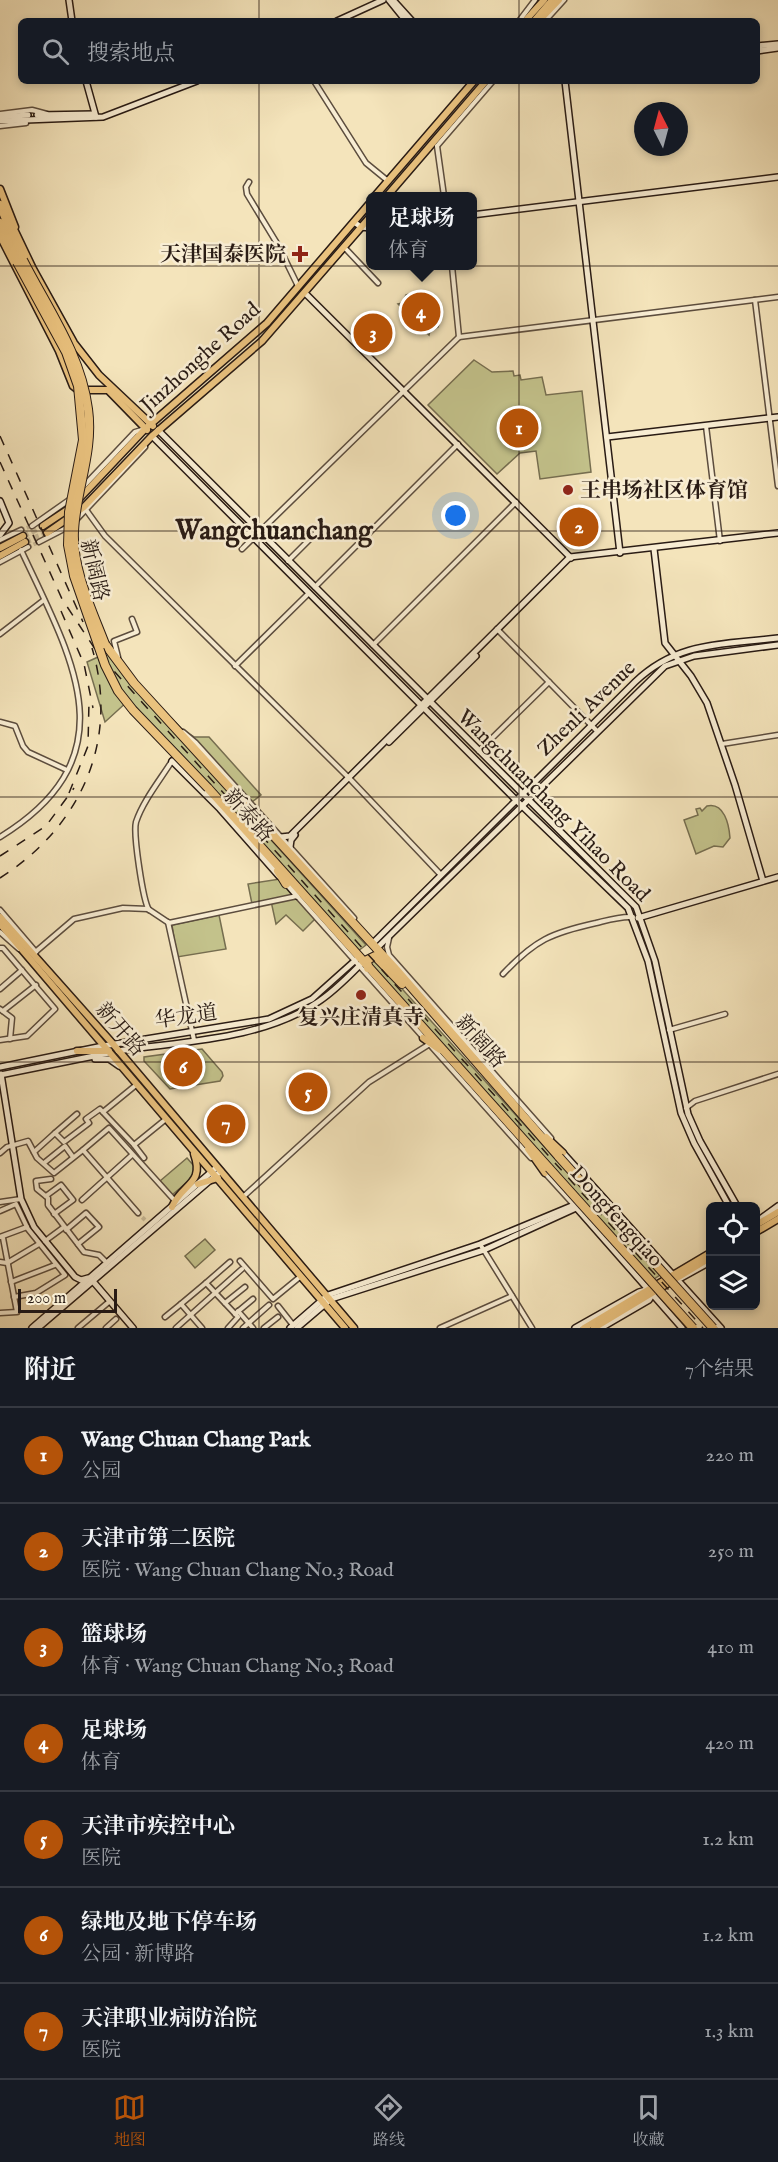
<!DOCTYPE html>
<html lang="zh">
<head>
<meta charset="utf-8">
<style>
  :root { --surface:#171b24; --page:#242831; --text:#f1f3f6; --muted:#9ea1a6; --line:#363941; --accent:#b45309 }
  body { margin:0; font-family:"IM FELL English","Noto Serif SC",serif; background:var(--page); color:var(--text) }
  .controls { position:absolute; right:18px; bottom:18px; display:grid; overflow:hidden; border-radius:9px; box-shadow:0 3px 9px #0003 }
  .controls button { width:54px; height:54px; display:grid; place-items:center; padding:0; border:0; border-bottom:2px solid var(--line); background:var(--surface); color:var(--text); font:30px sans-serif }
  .compass { position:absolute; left:634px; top:102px; width:54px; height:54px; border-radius:50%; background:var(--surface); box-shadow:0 3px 9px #0003; rotate:354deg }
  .scale { position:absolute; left:18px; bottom:15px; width:99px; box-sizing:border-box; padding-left:6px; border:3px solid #291b14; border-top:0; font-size:16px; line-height:21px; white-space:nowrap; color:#291b14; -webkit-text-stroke:4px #f8edd3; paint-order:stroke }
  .you { position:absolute; left:456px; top:516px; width:21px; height:21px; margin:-15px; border:4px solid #fff; border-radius:50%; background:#1a73e8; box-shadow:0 0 0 9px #1a73e833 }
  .badge { display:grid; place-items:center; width:39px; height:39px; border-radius:50%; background:var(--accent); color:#fff; font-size:20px; font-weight:700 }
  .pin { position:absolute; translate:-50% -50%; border:3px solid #fff; box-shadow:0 2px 6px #0006 }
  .popup { position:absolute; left:366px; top:192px; width:111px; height:78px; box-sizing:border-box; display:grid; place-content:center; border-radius:9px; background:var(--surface); filter:drop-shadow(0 2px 4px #0005); font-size:20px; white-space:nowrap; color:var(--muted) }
  .popup b { font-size:22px; color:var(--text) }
  .popup::after { content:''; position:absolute; left:50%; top:100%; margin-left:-12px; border:12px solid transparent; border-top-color:var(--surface) }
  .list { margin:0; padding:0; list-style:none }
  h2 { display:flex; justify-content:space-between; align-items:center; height:78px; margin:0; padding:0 24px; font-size:26px }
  h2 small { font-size:20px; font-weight:400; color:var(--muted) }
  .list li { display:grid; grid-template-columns:39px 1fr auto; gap:18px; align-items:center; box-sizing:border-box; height:96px; padding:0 24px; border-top:2px solid var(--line) }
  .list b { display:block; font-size:22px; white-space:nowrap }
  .list p { margin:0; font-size:20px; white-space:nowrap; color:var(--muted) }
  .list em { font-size:20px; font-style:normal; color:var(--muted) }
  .icon { flex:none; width:33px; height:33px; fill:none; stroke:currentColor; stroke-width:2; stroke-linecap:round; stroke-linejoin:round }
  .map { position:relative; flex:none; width:778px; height:1328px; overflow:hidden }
  .search { position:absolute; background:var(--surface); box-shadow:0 3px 9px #0003; left:18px; right:18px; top:18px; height:66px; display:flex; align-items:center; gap:15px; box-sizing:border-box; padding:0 21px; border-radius:9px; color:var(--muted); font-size:22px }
  .sheet { height:750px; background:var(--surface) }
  nav { display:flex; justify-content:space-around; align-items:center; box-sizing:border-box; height:84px; border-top:2px solid var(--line); background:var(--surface); font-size:16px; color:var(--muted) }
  nav a { display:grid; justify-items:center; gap:3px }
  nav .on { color:var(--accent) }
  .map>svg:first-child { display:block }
  .green { fill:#c3c28b; stroke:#766e50; stroke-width:1.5 }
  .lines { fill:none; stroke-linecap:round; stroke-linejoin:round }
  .street-tunnel { stroke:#cbbc9a; stroke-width:4; stroke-dasharray:4 2; stroke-linecap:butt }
  .primary-tunnel { stroke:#cbbc9a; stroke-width:6; stroke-dasharray:6 3; stroke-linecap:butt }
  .street-casing { stroke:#5c4d3e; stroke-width:7 }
  .secondary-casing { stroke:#291b14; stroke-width:8 }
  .primary-casing { stroke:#291b14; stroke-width:9 }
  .highway-casing { stroke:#291b14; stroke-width:10 }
  .street { stroke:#f8edd3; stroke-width:4 }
  .secondary { stroke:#f8edd3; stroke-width:5 }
  .primary { stroke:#eac27e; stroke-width:6 }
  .highway { stroke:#eac27e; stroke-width:8 }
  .rail { stroke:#291b14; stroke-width:1.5; stroke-dasharray:10 10; stroke-linecap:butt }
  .highway-bridge-casing { stroke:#291b14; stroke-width:10; stroke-linecap:butt }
  .highway-bridge { stroke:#eac27e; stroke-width:8 }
  .grid { fill:none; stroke:#291b14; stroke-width:1.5; stroke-opacity:0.55 }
  .poi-dot { fill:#8f2418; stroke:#f8edd3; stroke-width:2 }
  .labels { text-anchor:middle; stroke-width:5; stroke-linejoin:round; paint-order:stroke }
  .poi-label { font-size:21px; font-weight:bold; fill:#291b14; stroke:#f8edd3; text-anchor:end }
  .street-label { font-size:21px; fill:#291b14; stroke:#f8edd3 }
  .district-label { font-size:27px; font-weight:bold; fill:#291b14; stroke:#f8edd3 }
</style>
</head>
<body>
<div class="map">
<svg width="778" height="1328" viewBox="0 0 778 1328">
  <rect width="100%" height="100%" fill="#f4e4bb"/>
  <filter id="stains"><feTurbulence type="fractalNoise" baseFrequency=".00333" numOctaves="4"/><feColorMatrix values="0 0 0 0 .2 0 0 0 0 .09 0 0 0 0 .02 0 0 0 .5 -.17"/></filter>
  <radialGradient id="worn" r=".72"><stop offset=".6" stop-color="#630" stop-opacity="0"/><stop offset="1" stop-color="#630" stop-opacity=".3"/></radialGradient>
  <g class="green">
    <path d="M417,292L441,317L438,327L430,331L429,335L398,304L402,303L406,295Z"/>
    <path d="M474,360L492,372L513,371L514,376L520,375L521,380L542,377L546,395L582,391L591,472L540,479L536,451L520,453L497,474L428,405Z"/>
    <path d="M107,653L183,730L194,737H209L261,795L243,809L366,945L358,951L129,700L105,722L87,662Z"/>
    <path d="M707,806C724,802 729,824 730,838L723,847L714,846L696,854L684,820L698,815L696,809L700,808L702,811Z"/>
    <path d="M280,879L315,919L303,931L286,915L276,924L271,901L252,904L248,884Z"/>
    <path d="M219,915L226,949L177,957L172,925Z"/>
    <path d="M372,958L377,961L660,1275L654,1279L368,962Z"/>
    <path d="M202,1049L222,1072L223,1076L220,1081L170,1089L144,1061V1057Z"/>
    <path d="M187,1158L194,1166L192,1178L172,1195L160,1181Z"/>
    <path d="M205,1239L215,1250L195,1268L185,1256Z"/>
  </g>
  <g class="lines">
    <g class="street-tunnel">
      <path d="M21,530L32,526"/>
      <path d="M28,547L39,542"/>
      <path d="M138,1213L145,1220"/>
    </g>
    <g class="primary-tunnel">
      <path d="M23,536L43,526"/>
      <path d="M25,542L47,533"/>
    </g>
    <g class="street-casing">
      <g id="street">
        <path d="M519,21L535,0"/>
        <path d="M545,21L564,0"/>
        <path d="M314,81L366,163L388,181"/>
        <path d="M0,114L32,110L47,114"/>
        <path d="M0,126L26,123"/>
        <path d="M437,146L493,81"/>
        <path d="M437,146L444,196"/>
        <path d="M249,182L246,187L247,194L278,245L298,286"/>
        <path d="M344,247L378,283"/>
        <path d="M452,266L459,337"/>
        <path d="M755,300L778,486"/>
        <path d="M706,426L720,541"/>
        <path d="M81,489L135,432L145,429"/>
        <path d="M84,507L105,536L351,780L441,875"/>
        <path d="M76,520L145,447"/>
        <path d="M32,526L69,500"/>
        <path d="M0,540L21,530"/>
        <path d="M39,542L68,527"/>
        <path d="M242,549L459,337L778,297"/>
        <path d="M288,561L318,531"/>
        <path d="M0,562L28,547"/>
        <path d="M315,587L458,444"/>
        <path d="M497,629L597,731"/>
        <path d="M0,634L44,600"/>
        <path d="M373,645L516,502"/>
        <path d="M118,657L114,641L137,632L132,619"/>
        <path d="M235,666L309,593"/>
        <path d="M0,722L15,726L23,746L28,752L67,770"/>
        <path d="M183,732L196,743L354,918"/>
        <path d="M722,744L778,735"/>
        <path d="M479,751L549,682"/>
        <path d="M0,837C132,756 72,659 21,550"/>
        <path d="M0,910L36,952"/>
        <path d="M149,910C143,901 133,834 136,822C143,801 160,780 172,761"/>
        <path d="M168,922L194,1040"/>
        <path d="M0,932L19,949"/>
        <path d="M389,938L387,947L389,955L551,1138"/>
        <path d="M0,948H3L55,1009L27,1036L0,1040"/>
        <path d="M33,954L74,919L123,908L148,909L169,923L297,896L531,1158"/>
        <path d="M503,974C535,940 551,933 596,923C608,920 620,916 633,917"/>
        <path d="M0,989L22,970"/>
        <path d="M0,1009L12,1018L10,1039"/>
        <path d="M3,1011L36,985"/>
        <path d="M669,1030L725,1014"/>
        <path d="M686,1108L695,1101L778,1074"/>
        <path d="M103,1112L136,1085"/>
        <path d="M55,1133L77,1114"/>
        <path d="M134,1145L144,1158"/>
        <path d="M83,1150L109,1128L176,1202"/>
        <path d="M34,1152L55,1133L64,1142L89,1123L86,1119L100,1109L134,1145L166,1119"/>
        <path d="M0,1153L7,1147L28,1141L37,1158L54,1173L83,1150L138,1213"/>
        <path d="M44,1163L65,1146L73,1157"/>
        <path d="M544,1172L574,1205"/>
        <path d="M51,1179L36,1181L37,1189L48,1198V1205L84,1252L99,1255L107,1263"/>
        <path d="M46,1196L61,1185L73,1200L54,1214"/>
        <path d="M243,1197L369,1082L428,1045"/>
        <path d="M82,1200L132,1155"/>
        <path d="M0,1202L21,1199"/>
        <path d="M0,1211L16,1204L28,1229L65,1275L36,1293L14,1297"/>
        <path d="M66,1230L86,1213L99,1227L78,1244"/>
        <path d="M0,1237L27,1227"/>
        <path d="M45,1241L64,1227"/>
        <path d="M480,1244L532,1328"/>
        <path d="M240,1261L273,1299L301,1276"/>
        <path d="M0,1262L7,1263L39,1244"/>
        <path d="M11,1282L55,1265"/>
        <path d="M206,1283L230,1262"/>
        <path d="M225,1303L245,1287"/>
        <path d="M278,1306L293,1325"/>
        <path d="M238,1311L253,1328"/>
        <path d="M0,1313L17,1312L3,1238"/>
        <path d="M235,1314L253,1299"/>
        <path d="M165,1317L181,1304"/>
        <path d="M78,1328L110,1301"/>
        <path d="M106,1328L116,1319"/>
        <path d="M176,1328L242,1269"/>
        <path d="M202,1328L181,1304L206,1283L238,1317L228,1328"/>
        <path d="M243,1328L269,1305"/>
        <path d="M264,1328L278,1317"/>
        <path d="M440,1328L512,1296"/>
      </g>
    </g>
    <g class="secondary-casing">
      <g id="secondary">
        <path d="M69,0L72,21"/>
        <path d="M389,0L406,21"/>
        <path d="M393,0L412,21"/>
        <path d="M337,21L383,0"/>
        <path d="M757,46L778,44"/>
        <path d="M757,51L778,48"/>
        <path d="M86,81L96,117"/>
        <path d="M565,81L620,553"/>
        <path d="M37,115L94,114"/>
        <path d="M0,117L28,115"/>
        <path d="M0,121L103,117L197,81"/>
        <path d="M472,215L778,177"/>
        <path d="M354,222L361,227L370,228"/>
        <path d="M305,293L571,558"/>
        <path d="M158,430L636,907L655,961L688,1114L700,1141L737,1206"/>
        <path d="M152,436L522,806L628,908L648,961L681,1113L694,1143L729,1206"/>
        <path d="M607,437L778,417"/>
        <path d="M0,501L9,523L0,535"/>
        <path d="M654,549L665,643L691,676L707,703L735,785L763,881"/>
        <path d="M389,742L476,656"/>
        <path d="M172,761L220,809L279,876"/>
        <path d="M281,837L290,836L570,557L778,533"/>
        <path d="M290,847L291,840L295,835"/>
        <path d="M286,883L297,896"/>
        <path d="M638,918L778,877"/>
        <path d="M374,942L635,682C678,641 722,645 778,638"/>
        <path d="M376,949L665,666L694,656L778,645"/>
        <path d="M118,1051C184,1041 261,1040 318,1002C335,991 349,976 363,962"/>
        <path d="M95,1059H109L119,1066"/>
        <path d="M0,1067L103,1046L269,1019L312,999L359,957"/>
        <path d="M1,1074L21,1199L34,1227L75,1277L81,1280L88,1278"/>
        <path d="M0,1075L109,1053"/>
        <path d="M563,1153L721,1328"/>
        <path d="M756,1222L778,1206"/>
        <path d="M681,1278L710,1262"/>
        <path d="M91,1279L133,1328"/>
        <path d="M32,1328L217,1167"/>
        <path d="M38,1328L221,1171"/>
        <path d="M290,1328L328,1295L480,1244L574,1205L682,1328"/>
        <path d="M297,1328L331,1299L484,1250L576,1208"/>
        <path d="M575,1328L639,1292L646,1290"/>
        <path d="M601,1328L649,1300L652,1295"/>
      </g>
    </g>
    <g class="primary-casing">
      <g id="primary">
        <path d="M525,21L544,0"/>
        <path d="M534,21L552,0"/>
        <path d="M539,21L559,0"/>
        <path d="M0,189L15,227"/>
        <path d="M375,196L474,81"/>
        <path d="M387,196L486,81"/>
        <path d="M11,223L33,269L74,343L99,375L153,426"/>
        <path d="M0,236L59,351L73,386L78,390H108L147,430"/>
        <path d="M77,501L145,429L267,323L370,203"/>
        <path d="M43,526L70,508"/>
        <path d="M47,533L84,507L152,436L262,341L370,217"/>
        <path d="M0,548L23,536"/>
        <path d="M0,556L25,542"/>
        <path d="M0,917L113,1044L354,1328"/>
        <path d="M0,924L345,1328"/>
        <path d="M423,1038L440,1050"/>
        <path d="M77,1051H109"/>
        <path d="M546,1137L563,1153"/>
        <path d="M528,1149L545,1173"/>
        <path d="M198,1184L218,1178"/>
        <path d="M172,1207C182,1183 205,1185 194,1154"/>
        <path d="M756,1225L778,1212"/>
        <path d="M756,1232L778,1219"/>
        <path d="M584,1328L710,1253"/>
        <path d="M594,1328L710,1258"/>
      </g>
    </g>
    <g class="highway-casing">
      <g id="highway">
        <path d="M0,205L23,260"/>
        <path d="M0,223L17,262"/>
        <path d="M105,644L134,683L399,973L559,1157"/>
        <path d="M208,788L549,1168"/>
        <path d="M278,871L286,884"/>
        <path d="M368,968L367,960L375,956L402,984"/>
      </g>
    </g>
    <use href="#street" class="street"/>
    <use href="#secondary" class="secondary"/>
    <use href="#primary" class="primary"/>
    <use href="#highway" class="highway"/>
    <g class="rail">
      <path d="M0,436L83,622"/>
      <path d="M0,462L62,599L97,652L703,1328"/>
      <path d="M61,611L84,664L93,708"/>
      <path d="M69,793L88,746L89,701"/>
      <path d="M0,856L46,826L74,788"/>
      <path d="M0,878C80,827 120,742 92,648"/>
    </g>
    <g class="highway-bridge-casing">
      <g id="highway-bridge">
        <path d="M23,260C48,309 81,354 88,409C94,452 76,489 74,531C72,569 92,610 105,644"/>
        <path d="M17,262L66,352L78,386L83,440L69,512L68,545L74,576L105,665L118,691L133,710L208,788"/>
        <path d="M559,1157L713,1328"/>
        <path d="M549,1168L693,1328"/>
      </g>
    </g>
    <use href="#highway-bridge" class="highway-bridge"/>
  </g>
  <path class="grid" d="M259,0V21M519,0V21M259,81V1328M519,81V1328M0,266H778M0,531H778M0,797H778M0,1062H778"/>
  <g class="poi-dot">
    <path d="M297 245h6v6h6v6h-6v6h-6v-6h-6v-6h6z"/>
    <circle cx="568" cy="490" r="6"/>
    <circle cx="361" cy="995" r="6"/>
  </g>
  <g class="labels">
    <g class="poi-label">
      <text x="286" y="261">天津国泰医院</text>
      <text x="580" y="497" text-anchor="start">王串场社区体育馆</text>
      <text x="361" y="1024" text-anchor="middle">复兴庄清真寺</text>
    </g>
    <g class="street-label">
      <text transform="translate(200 357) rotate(-42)" y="7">Jinzhonghe Road</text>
      <text transform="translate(95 570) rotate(77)" y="7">新阔路</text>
      <text transform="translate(586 708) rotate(-44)" y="7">Zhenli Avenue</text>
      <text transform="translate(554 805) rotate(45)" y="7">Wangchuanchang Yihao Road</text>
      <text transform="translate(249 815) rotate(48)" y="7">新泰路</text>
      <text transform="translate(186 1016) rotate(-8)" y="7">华龙道</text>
      <text transform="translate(121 1029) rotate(49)" y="7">新开路</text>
      <text transform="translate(481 1041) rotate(48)" y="7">新阔路</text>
      <text transform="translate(617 1216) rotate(48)" y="7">Dongfengqiao</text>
    </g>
    <g class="district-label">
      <text x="274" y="539">Wangchuanchang</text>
    </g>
  </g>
  <rect width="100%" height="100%" filter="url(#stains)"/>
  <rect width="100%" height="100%" fill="url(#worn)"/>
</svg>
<div class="controls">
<button><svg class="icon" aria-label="locate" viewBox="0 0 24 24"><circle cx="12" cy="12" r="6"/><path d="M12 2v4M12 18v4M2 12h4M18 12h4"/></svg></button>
<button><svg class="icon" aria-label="layers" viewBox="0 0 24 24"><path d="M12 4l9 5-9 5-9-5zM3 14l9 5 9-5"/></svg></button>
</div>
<svg class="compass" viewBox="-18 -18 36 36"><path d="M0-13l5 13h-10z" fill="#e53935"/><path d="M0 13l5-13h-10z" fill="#9ea1a6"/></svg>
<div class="scale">200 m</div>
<div class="you"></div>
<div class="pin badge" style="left:519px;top:428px">1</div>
<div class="pin badge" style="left:579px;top:527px">2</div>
<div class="pin badge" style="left:373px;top:333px">3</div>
<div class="pin badge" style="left:421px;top:312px">4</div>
<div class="popup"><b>足球场</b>体育</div>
<div class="pin badge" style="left:308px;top:1092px">5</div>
<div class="pin badge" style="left:183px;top:1067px">6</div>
<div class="pin badge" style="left:226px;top:1124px">7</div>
<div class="search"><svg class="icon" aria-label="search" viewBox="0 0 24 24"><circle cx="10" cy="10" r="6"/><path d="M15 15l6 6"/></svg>搜索地点</div>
</div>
<section class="sheet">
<h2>附近<small>7个结果</small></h2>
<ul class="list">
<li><span class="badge">1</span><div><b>Wang Chuan Chang Park</b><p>公园</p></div><em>220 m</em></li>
<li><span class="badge">2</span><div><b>天津市第二医院</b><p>医院 · Wang Chuan Chang No.3 Road</p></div><em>250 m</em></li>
<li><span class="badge">3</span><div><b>篮球场</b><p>体育 · Wang Chuan Chang No.3 Road</p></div><em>410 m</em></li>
<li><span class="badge">4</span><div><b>足球场</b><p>体育</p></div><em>420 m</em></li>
<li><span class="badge">5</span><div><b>天津市疾控中心</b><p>医院</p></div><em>1.2 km</em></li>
<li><span class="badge">6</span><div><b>绿地及地下停车场</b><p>公园 · 新博路</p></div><em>1.2 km</em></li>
<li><span class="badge">7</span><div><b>天津职业病防治院</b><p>医院</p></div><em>1.3 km</em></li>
</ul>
</section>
<nav>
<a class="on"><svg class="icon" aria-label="map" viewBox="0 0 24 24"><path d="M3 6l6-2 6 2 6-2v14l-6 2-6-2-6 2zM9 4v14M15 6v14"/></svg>地图</a>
<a><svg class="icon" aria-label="directions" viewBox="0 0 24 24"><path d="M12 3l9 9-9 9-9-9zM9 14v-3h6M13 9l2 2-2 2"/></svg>路线</a>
<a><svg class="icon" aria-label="saved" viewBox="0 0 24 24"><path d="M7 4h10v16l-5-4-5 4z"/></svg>收藏</a>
</nav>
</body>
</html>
